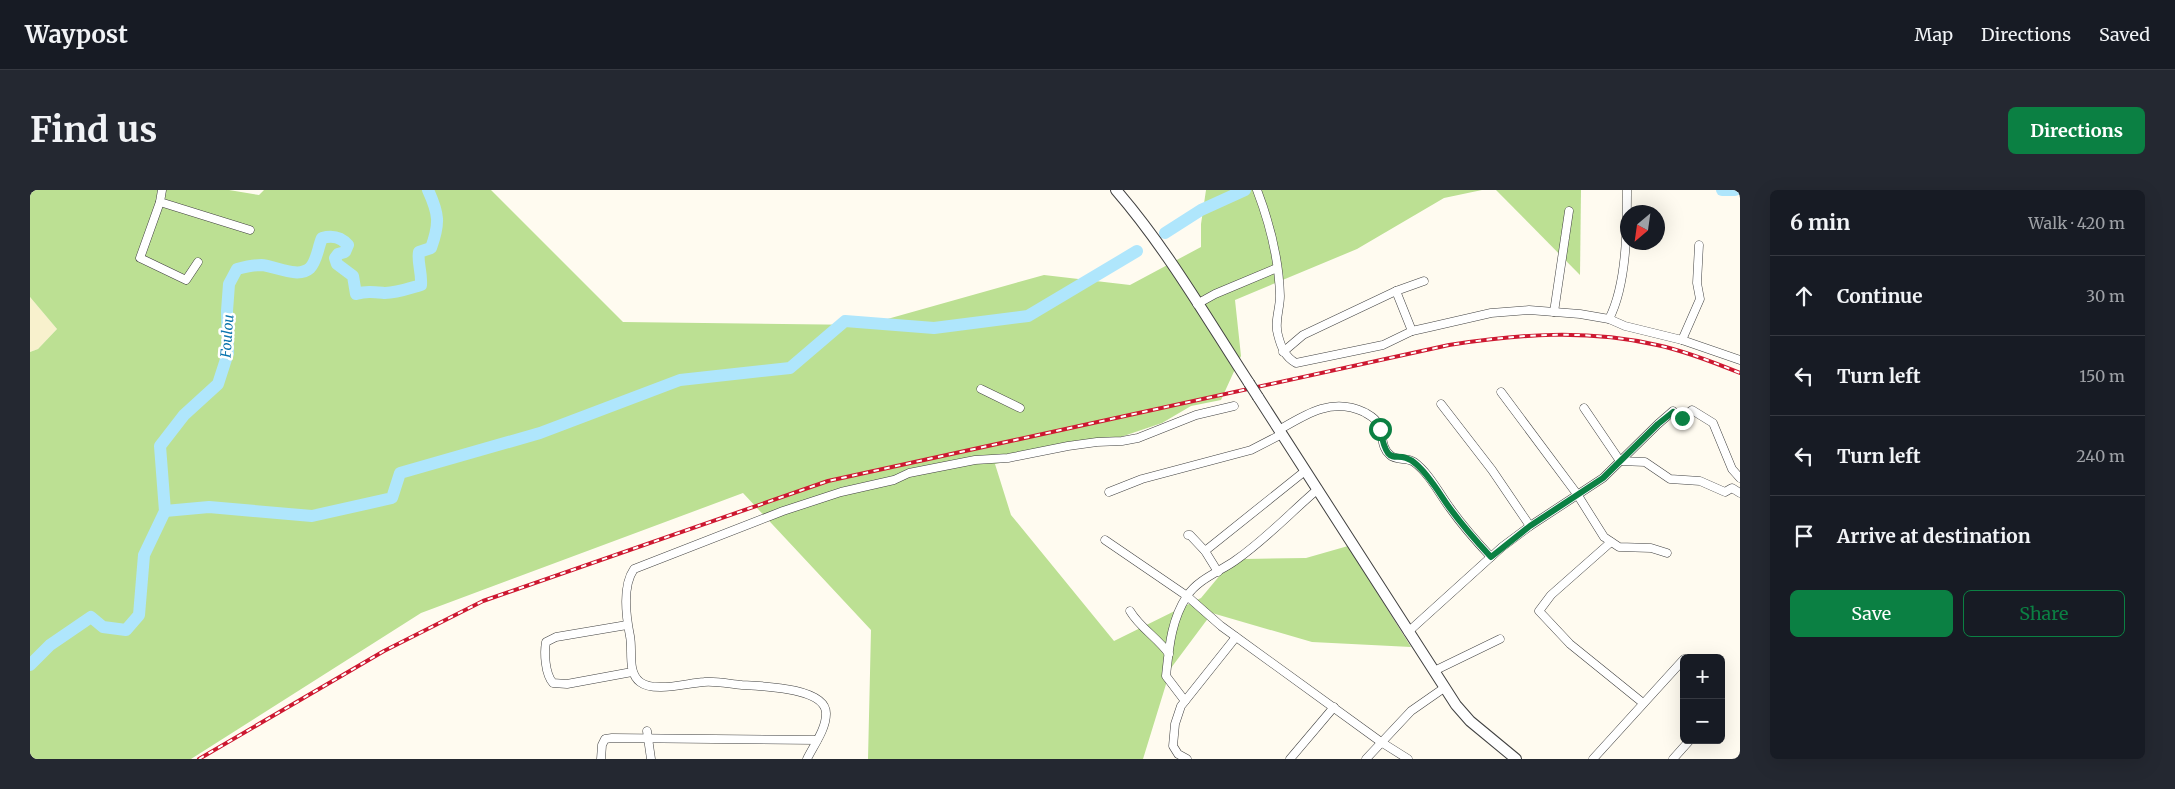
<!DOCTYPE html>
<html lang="en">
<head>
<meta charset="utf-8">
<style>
  :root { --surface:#171b24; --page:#242831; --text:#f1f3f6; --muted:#9ea1a6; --line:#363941; --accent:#0b8043 }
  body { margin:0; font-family:Merriweather,serif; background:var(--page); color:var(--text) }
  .controls { position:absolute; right:15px; bottom:15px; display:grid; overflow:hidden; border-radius:8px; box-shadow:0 5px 20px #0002 }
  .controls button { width:45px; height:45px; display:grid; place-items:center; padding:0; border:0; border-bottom:1px solid var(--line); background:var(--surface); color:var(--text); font:25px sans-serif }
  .compass { position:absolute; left:1590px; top:15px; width:45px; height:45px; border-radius:50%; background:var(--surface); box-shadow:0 5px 20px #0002; rotate:209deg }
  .stop { position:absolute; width:15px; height:15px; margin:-11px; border:4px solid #0b8043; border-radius:50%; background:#fff }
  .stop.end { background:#0b8043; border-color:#fff; box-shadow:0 1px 5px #0008 }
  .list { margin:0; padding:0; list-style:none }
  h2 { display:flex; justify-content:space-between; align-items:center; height:65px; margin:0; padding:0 20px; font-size:21px }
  h2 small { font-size:16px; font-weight:400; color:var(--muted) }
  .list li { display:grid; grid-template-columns:32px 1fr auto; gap:15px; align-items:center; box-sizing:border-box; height:80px; padding:0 20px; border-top:1px solid var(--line) }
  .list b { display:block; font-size:19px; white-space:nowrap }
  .list em { font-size:16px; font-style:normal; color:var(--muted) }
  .actions { display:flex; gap:10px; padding:15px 20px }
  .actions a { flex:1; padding:11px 0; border:1px solid var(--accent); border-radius:8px; text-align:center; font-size:18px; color:var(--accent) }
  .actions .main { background:var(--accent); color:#fff }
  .icon { flex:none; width:28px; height:28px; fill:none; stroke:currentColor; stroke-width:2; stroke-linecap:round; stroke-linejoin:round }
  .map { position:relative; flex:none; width:1710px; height:569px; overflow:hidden; border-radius:8px }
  header { display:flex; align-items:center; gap:30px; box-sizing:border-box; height:70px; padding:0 25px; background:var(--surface); border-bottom:1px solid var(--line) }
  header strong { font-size:24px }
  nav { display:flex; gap:28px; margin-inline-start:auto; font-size:18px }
  .intro { display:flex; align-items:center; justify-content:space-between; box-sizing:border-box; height:120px; padding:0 30px }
  h1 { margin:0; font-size:35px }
  .button { padding:12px 22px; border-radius:8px; background:var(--accent); color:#fff; font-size:18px; font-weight:700 }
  main { display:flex; gap:30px; padding:0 30px }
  aside { flex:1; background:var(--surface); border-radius:8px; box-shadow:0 5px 20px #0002 }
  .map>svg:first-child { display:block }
  .farmland { fill:#f8f1cd }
  .forest { fill:#bce093 }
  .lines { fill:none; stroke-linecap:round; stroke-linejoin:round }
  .river { stroke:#afe6fc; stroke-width:12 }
  .minor-casing { stroke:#414141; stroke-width:9 }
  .tertiary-casing { stroke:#414141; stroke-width:12 }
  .minor { stroke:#fff; stroke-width:8 }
  .tertiary { stroke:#fff; stroke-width:10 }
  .rail-casing { stroke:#cd1830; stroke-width:4 }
  .rail { stroke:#fff; stroke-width:2; stroke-dasharray:5.5; stroke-linecap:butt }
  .tertiary-bridge-casing { stroke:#414141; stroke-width:12; stroke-linecap:butt }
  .tertiary-bridge { stroke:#fff; stroke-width:10 }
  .route { stroke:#0b8043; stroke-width:6 }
  .labels { text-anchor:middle; stroke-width:5; stroke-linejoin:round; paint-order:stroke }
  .water-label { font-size:14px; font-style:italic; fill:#0a74ae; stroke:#fff }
</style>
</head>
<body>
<header>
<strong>Waypost</strong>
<nav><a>Map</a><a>Directions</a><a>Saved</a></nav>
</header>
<div class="intro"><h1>Find us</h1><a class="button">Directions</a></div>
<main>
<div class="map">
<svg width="1710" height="569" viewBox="0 0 1710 569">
  <rect width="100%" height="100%" fill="#fffbf0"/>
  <path class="farmland" d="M0,107L27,139L8,159L0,162Z"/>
  <g class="forest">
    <path d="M0,0H199L229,5L234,0H461L593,132L836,135L1014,85L1100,95L1171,57V34L1176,0H1452L1414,8L1327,59L1205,110L1211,166L1191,210L1161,216L1132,233L1076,252L965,274L981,325L1084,451L1171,408L1191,384L1214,369L1276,368L1318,356L1381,457L1282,452L1182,423L1141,478L1113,569H838L841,440L713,303L391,423L161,569H0V162L8,159L27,139L0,107Z"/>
    <path d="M1466,0H1551L1550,85Z"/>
  </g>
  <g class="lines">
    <g class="river">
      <path d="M1692,0H1705"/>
      <path d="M1135,43L1171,20L1215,0"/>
      <path d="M135,321L179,317L282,326L362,308L370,283L510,243L650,190L760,178L815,131L904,138L998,126L1107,61"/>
      <path d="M0,475L20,455L61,427L73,437L96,440L109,425L114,365L135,321L130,256L154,225L188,194L198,163L197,121L199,94L207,79C215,77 223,75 231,75C246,76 268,89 280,78C287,71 288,57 292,48C303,45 311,47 318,55L315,62L308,64L305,68L307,74L323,86L326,104C337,101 344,102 355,103C367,103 380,98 391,95C392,82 387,72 389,62L401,58C410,33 409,24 398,0"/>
    </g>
    <g class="minor-casing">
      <g id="minor">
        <path d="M132,0L130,12L220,40"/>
        <path d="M1227,0C1240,34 1249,70 1250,106C1250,119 1244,132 1248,145C1251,157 1255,167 1266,173L1353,155L1382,141L1400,137L1461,123L1499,120L1550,124L1579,129L1595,136L1652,150L1710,170"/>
        <path d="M130,12L110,68L156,90L168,72"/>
        <path d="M1366,101L1382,141"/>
        <path d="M1167,114L1185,104L1247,78"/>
        <path d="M1524,122L1539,21"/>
        <path d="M1579,129C1597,94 1597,38 1597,0"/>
        <path d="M1652,150L1670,109L1667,93L1669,55"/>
        <path d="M1253,162L1273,145L1366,101L1394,91"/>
        <path d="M951,199L990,218"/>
        <path d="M1471,202L1547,304L1574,347L1589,357L1621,358L1637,363"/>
        <path d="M1411,214L1462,280L1500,336"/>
        <path d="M1554,218L1590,271L1615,272L1640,289L1670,291L1695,302L1702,298L1710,303"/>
        <path d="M1249,240C1276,224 1302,207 1334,222C1339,225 1346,228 1348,234C1354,244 1350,257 1360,265C1366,271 1377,267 1384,272C1399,283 1409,303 1420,318C1432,335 1446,351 1461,367"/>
        <path d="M1079,302L1112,289L1221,260L1252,244"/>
        <path d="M1158,345H1160L1175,361L1188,382"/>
        <path d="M1075,350L1157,406L1191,436L1351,552L1378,569"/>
        <path d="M1581,352L1521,405L1509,421L1540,454L1613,513"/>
        <path d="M1175,361L1275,281"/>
        <path d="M1100,421C1110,438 1128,448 1139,464"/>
        <path d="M597,435L526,447L516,452C514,463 515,484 523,493L537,494L602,482"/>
        <path d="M1378,442L1472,357L1500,336L1573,288L1628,234L1643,221L1645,226L1652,228L1662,220L1683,233L1702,279L1710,288"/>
        <path d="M1404,481L1470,449"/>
        <path d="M1155,511L1136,486C1139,458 1141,430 1157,406C1168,389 1191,381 1206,370C1236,349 1260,323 1288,299"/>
        <path d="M617,541L621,569"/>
        <path d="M571,569L572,555L575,549L582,548L787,550"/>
        <path d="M777,569C784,555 796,539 796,524C797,497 729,496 712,495C700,494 686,491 674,492C657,493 624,503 610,492C597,482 603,461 600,446C596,426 592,396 604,379L753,321L811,302L864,290L879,283L945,270L978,268L1038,256L1067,252L1092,251L1108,248L1166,225L1204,216"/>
        <path d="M1157,569L1148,564L1143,556L1145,534L1151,516L1206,447"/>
        <path d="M1260,569L1304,517"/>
        <path d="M1336,569L1381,521L1414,498"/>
        <path d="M1563,569L1654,469"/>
        <path d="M1643,569L1660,550"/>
      </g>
    </g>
    <g class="tertiary-casing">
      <g id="tertiary">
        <path d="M1086,0C1137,59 1176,127 1219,193"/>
        <path d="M1228,207L1426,515L1440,531L1486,569"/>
      </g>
    </g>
    <use href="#minor" class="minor"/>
    <use href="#tertiary" class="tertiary"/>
    <g class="rail-casing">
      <path id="rail" d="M169,569L354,461L453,411L798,291L1419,155C1489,144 1557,139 1627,155C1655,161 1683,172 1710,183"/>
    </g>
    <use href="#rail" class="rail"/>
    <g class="tertiary-bridge-casing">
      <path id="tertiary-bridge" d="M1219,193L1228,207"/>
    </g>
    <use href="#tertiary-bridge" class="tertiary-bridge"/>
  </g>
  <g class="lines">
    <path class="route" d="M1350,239C1359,284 1366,256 1386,274C1399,285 1409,303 1419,317C1432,335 1446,351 1461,367L1500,336L1573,288L1628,234L1643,222L1645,226L1652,228"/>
  </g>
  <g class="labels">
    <g class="water-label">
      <text transform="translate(197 146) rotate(-86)" y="5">Foulou</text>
    </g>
  </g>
</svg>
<div class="controls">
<button>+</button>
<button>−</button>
</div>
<svg class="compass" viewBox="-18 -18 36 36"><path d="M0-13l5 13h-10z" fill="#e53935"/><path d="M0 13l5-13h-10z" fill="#9ea1a6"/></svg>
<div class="stop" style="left:1350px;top:239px"></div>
<div class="stop end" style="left:1652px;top:228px"></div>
</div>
<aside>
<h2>6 min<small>Walk · 420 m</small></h2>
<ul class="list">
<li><svg class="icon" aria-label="ahead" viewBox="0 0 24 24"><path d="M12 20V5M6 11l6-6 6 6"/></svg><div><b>Continue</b></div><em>30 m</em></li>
<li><svg class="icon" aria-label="left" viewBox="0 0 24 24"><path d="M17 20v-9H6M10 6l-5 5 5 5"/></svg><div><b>Turn left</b></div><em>150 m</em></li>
<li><svg class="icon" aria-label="left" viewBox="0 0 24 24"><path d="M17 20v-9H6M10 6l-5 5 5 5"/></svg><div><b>Turn left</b></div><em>240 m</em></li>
<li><svg class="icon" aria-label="arrive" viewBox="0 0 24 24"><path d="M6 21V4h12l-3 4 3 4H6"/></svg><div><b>Arrive at destination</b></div></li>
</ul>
<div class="actions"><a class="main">Save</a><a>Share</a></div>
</aside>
</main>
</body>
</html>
